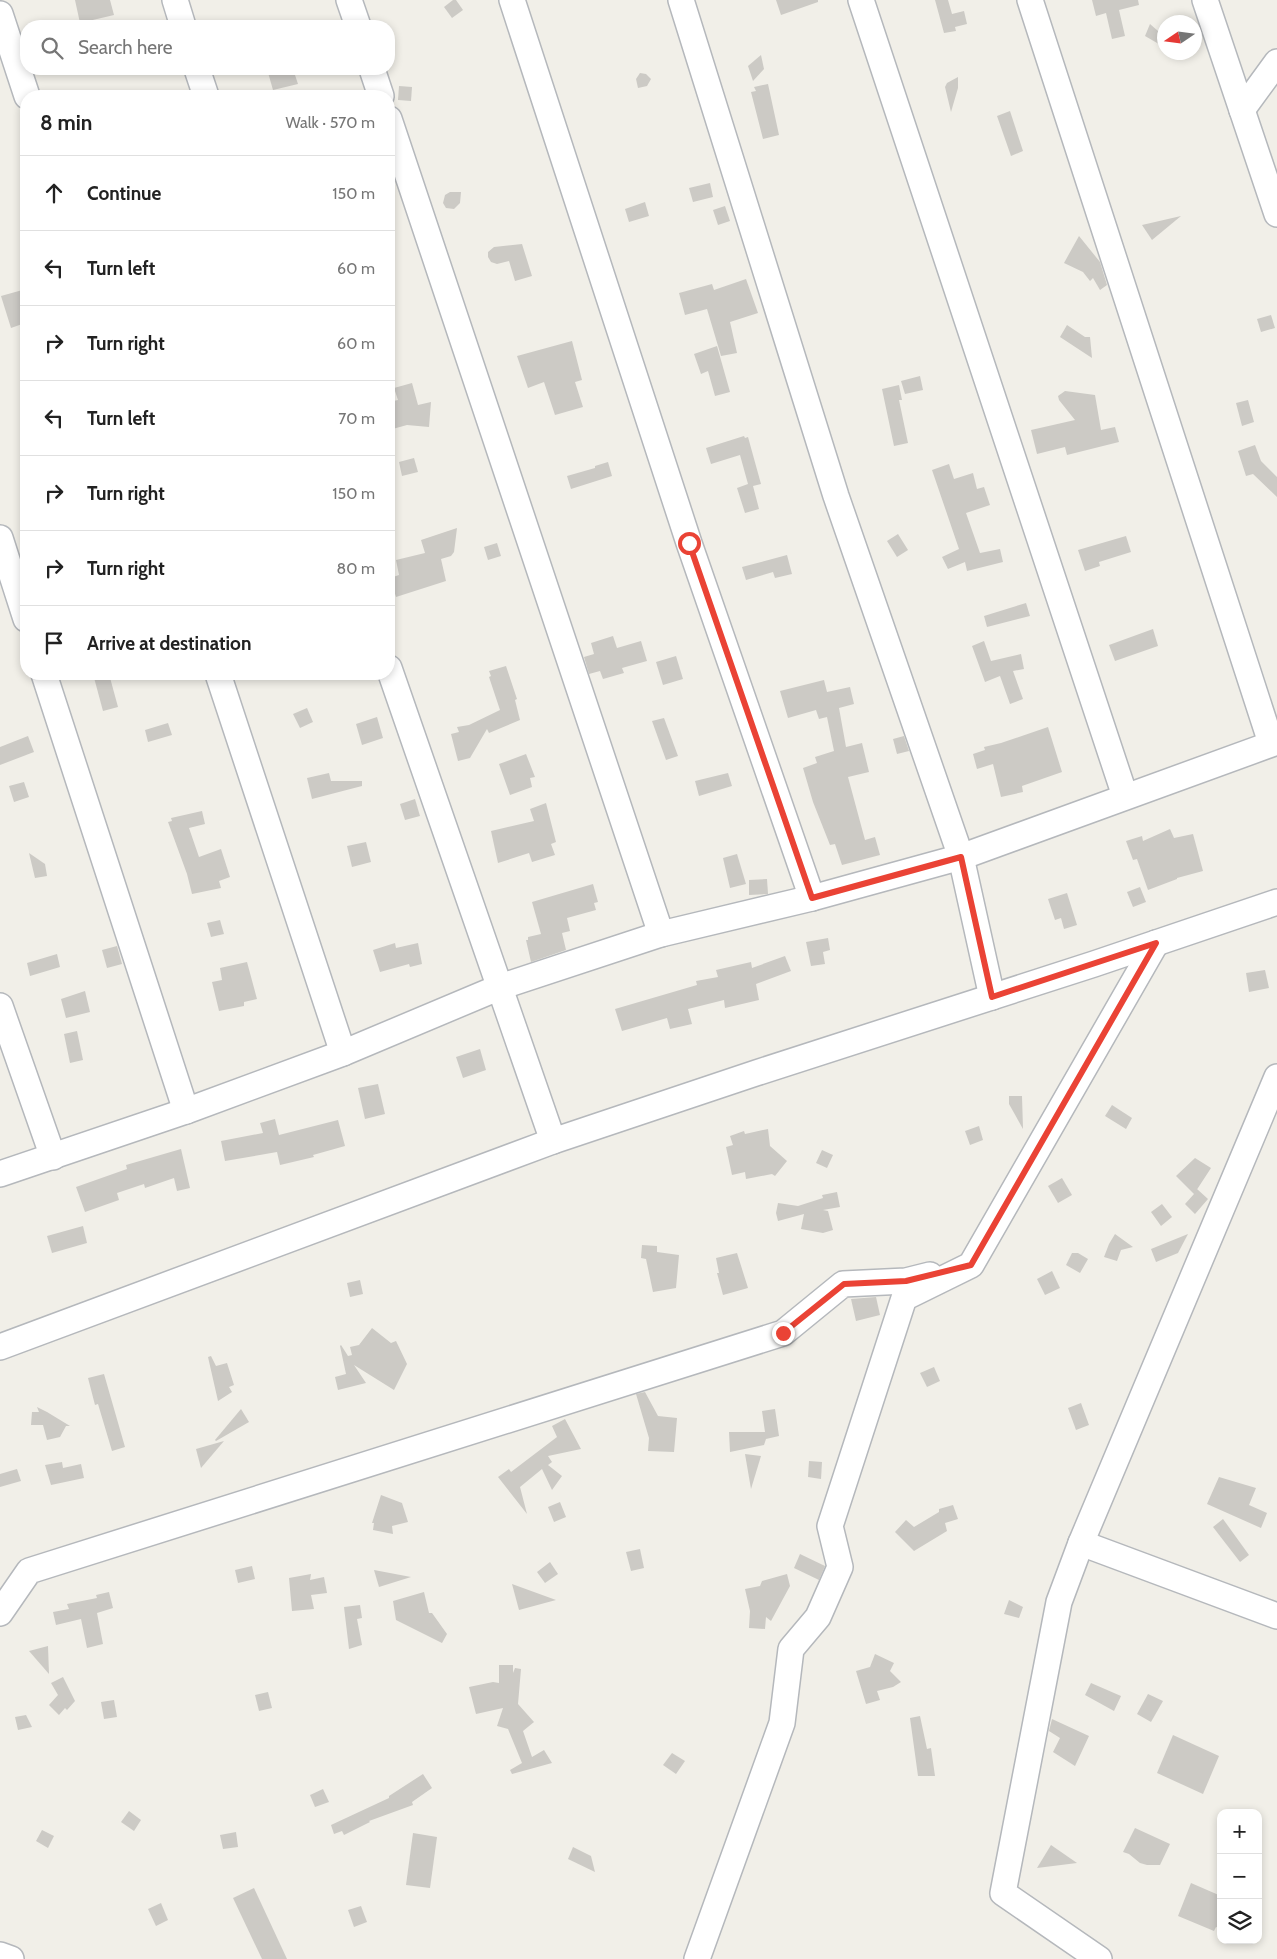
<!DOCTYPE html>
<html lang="en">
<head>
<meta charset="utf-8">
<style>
  :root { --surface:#fff; --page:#f6f6f6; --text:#222; --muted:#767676; --line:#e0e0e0 }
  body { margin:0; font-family:Cabin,sans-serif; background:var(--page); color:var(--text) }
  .controls { position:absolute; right:15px; bottom:15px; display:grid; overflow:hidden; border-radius:10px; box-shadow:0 2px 8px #0003 }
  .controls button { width:45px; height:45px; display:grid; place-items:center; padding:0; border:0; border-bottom:1px solid var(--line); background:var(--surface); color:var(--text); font:25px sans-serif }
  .compass { position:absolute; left:1157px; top:15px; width:45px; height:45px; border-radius:50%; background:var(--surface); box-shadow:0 2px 8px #0003; rotate:257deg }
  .stop { position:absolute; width:15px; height:15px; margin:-11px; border:4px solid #ea4335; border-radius:50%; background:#fff }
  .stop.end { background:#ea4335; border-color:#fff; box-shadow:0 1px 5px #0008 }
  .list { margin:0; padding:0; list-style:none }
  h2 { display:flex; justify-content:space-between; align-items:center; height:65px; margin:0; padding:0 20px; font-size:21px }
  h2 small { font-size:16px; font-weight:400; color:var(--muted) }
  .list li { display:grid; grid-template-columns:32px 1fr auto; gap:15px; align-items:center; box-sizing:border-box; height:75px; padding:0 20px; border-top:1px solid var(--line) }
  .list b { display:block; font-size:19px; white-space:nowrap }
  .list em { font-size:16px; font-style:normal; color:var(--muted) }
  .icon { flex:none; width:28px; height:28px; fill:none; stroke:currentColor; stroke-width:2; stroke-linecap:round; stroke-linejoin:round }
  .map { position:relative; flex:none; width:1277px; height:1959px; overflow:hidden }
  .search { position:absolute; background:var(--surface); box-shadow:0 2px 8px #0003; left:20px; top:20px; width:375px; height:55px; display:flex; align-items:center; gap:12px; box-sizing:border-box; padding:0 18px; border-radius:20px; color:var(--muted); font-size:19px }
  .panel { position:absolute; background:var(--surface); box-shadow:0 2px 8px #0003; left:20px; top:90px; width:375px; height:590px; border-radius:20px }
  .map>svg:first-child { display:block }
  .building { fill:#cccac5 }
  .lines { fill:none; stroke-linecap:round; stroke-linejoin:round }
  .minor-casing { stroke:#b5b8bc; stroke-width:28 }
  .minor { stroke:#fff; stroke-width:25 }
  .route { stroke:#ea4335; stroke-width:6 }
</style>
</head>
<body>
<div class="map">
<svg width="1277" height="1959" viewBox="0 0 1277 1959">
  <rect width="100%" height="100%" fill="#f1efe8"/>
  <g class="building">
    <path d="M75,0H110L114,15L80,23Z"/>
    <path d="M453,0H456L463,10L452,18L444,7Z"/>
    <path d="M776,0H818V2L781,15Z"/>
    <path d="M935,0H948L952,14L964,11L967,24L955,27L956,31L944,33Z"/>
    <path d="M1092,0H1138L1139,5L1119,10L1125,36L1112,39L1106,13L1096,16Z"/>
    <path d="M1150,24L1158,31L1164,47L1145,36Z"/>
    <path d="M761,55L764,69L753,81L748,66Z"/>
    <path d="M267,69H293L298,84L273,90Z"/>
    <path d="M640,73L646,74L651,79L647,86L638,88L636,79Z"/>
    <path d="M958,77V88L951,112L945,87L947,83Z"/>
    <path d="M768,84L779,135L763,139L751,92L756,91L754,87Z"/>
    <path d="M399,86L412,87L411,101L398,100Z"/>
    <path d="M1010,111L1023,151L1011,156L997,116Z"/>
    <path d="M710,183L713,197L693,202L689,188Z"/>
    <path d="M450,192H461L460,203L454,209L446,208L443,203L445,195Z"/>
    <path d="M645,202L649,216L629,222L625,209Z"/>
    <path d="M725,206L730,221L718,225L713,210Z"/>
    <path d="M1181,216L1152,240L1142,225Z"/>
    <path d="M1079,236L1100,262L1107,285L1100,290L1093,278L1090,281L1083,272L1064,263Z"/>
    <path d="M522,244L532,276L515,281L509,261L497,264L491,262L488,257V252L494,247Z"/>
    <path d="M746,279L758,313L730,322L737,353L721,356L707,309L685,315L679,293L712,284L714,290Z"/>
    <path d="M26,289V315L23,316L25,323L11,328L1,296Z"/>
    <path d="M1271,315L1275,328L1261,332L1257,319Z"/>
    <path d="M1067,325L1085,337H1090L1092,358L1060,337Z"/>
    <path d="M572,341L582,380L575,382L583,407L555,415L544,382L528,388L517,356Z"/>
    <path d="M717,346L730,392L715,396L708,371L701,374L694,354Z"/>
    <path d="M920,376L923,390L905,394L901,381Z"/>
    <path d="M412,383L418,405L431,402L429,427L407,425L389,430V402L398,400L394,388Z"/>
    <path d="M899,385L902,400H899L908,443L894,446L882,389Z"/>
    <path d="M1065,391L1095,395L1101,430L1115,427L1119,442L1067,455L1065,447L1037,454L1031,430L1075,420L1059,400L1058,396Z"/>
    <path d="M1248,400L1254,422L1242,426L1236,403Z"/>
    <path d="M744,436L745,438L748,437L761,484L753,486L759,509L745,513L737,488L748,484L740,455L711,464L706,448Z"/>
    <path d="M1255,445L1261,461L1277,477V497L1253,474L1246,476L1238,451Z"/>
    <path d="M414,458L418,472L402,476L399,462Z"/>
    <path d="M608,462L612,476L571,489L567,476L595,468V466Z"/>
    <path d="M949,464L954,479L973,473L977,489L984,487L990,505L966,513L980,553L1000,549L1003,562L967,571L965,562L948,569L942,557L959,549L932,470Z"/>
    <path d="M457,528L454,552L451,556L441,559L446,581L396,597L390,578L399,575L396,560L425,553L421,540Z"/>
    <path d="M898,534L908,550L897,557L887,541Z"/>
    <path d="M1126,536L1131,552L1099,562L1100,566L1085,571L1078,550Z"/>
    <path d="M497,543L501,556L488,560L484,547Z"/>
    <path d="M787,555L792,574L775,578L773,572L746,580L742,567Z"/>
    <path d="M1026,603L1030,616L987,627L984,616Z"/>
    <path d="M1153,629L1158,646L1115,661L1109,645Z"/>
    <path d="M613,636L617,648L641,641L647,661L622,668L624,673L603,679L600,671L589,674L584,657L594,654L591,643Z"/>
    <path d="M984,641L991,661L1021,654L1024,669L1013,671L1023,699L1010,704L1000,676L985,682L972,646Z"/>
    <path d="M676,656L683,679L663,685L656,662Z"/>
    <path d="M506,666L517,699L515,700L520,720L489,733L487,729L470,758L458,761L451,734L459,732L457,727L469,725L500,710L489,677L491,676L489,671Z"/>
    <path d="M93,674H109L118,707L103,711Z"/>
    <path d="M824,680L827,692L850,687L854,704L839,708L846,747L862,743L869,772L848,777L865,840L875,837L880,855L842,865L835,844L830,845L813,802L803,768L817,763L815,757L834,751L827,717L819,719L816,710L788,718L780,691Z"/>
    <path d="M307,708L313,722L300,728L293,714Z"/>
    <path d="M377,717L383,738L362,745L356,724Z"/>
    <path d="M664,718L678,756L666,760L652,721Z"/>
    <path d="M168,723L172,735L148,742L145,730Z"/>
    <path d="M1048,727L1062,772L1022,786L1023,792L1001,797L993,764L977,769L973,754L985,750L984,747L1001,743Z"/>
    <path d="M28,736L34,752L0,765V747Z"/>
    <path d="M904,736L909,751L897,754L893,739Z"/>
    <path d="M526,754L535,777L530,778L532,787L510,795L499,764Z"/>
    <path d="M329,773L331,781H362V786L312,799L307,778Z"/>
    <path d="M728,773L732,786L699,796L695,781Z"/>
    <path d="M24,782L29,797L14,802L9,786Z"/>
    <path d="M415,799L420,816L405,820L400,804Z"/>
    <path d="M546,803L556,842L551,844L555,855L532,862L529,853L498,863L491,831L534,821L530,809Z"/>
    <path d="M202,811L205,824L189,828L199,857L221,849L230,877L219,881L221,888L192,894L187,874L168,822L172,821L171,818Z"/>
    <path d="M1170,829L1174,838L1193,834L1203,871L1177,878V879L1148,890L1137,859L1133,860L1126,841L1142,836L1143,841Z"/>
    <path d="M366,842L371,862L352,867L347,846Z"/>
    <path d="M29,853L45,864L47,876L35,878Z"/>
    <path d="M737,854L746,884L730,888L723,858Z"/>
    <path d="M767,879L768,894L749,895V880Z"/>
    <path d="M593,884L598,902L594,903L596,910L567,918L570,931L562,933L566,950L531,962L526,940H528V937L541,934L532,902Z"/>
    <path d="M1140,887L1146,902L1133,907L1127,892Z"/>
    <path d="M1067,893L1077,925L1064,929L1061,918L1055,920L1048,899Z"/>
    <path d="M220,920L224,934L211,937L207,923Z"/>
    <path d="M828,938L830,950L823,952L825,964L811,966L806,942Z"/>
    <path d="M395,943L396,948L418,943L422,964L410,967L409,964L380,972L373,950Z"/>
    <path d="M117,946L122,964L107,968L102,950Z"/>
    <path d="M57,954L60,967L30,976L27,963Z"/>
    <path d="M785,956L791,971L756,984L759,1000L725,1008L724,1000L688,1009L692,1024L670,1029L667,1018L622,1031L615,1009L697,985L696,981L718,977L716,970L751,962L752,968Z"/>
    <path d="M247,962L257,999L244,1002V1006L219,1011L212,982L222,980L220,968Z"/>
    <path d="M1265,970L1269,988L1249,992L1246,973Z"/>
    <path d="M85,991L90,1012L66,1018L61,999Z"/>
    <path d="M77,1031L83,1060L70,1063L64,1034Z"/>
    <path d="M480,1049L486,1070L463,1078L456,1057Z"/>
    <path d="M378,1084L385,1114L365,1119L358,1088Z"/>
    <path d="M1009,1096H1022L1023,1129L1009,1104Z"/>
    <path d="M1112,1105L1132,1118L1126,1129L1105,1116Z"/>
    <path d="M275,1119L279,1135L338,1120L345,1146L313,1155L314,1157L280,1165L277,1152L225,1161L221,1141L263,1133L260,1123Z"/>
    <path d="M979,1126L983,1140L970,1145L965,1131Z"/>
    <path d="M768,1129L770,1146L787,1161L775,1176L772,1174L746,1179L745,1172L732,1175L726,1147L733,1145L730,1136L744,1131L745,1134Z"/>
    <path d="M181,1149L190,1188L177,1191L174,1178L145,1188L144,1184L117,1193L119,1200L85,1212L76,1187L127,1169L126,1165Z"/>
    <path d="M822,1150L833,1155L827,1168L816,1163Z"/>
    <path d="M1195,1158L1211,1168L1196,1191L1197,1189L1208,1199L1195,1214L1185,1204L1194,1194L1176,1176Z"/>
    <path d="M1062,1178L1072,1195L1058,1203L1048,1186Z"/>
    <path d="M837,1192L840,1207L823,1210L828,1211L833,1230L823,1233L801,1229L804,1214L778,1221L776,1213L778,1203L798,1206L823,1198L822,1195Z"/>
    <path d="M1162,1204L1172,1217L1161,1226L1151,1212Z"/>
    <path d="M83,1226L87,1243L52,1253L47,1236Z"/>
    <path d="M1115,1234L1133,1247L1121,1250L1117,1261L1104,1257L1109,1244Z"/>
    <path d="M1188,1234L1178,1253L1156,1262L1151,1249Z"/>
    <path d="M642,1245L657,1246V1252L679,1255L676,1288L653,1292L646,1259L641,1258Z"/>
    <path d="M737,1253L748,1288L723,1295L717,1273H719L716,1258Z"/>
    <path d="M1072,1253H1078L1088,1259L1080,1273L1066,1265Z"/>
    <path d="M1052,1271L1060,1288L1045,1295L1037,1279Z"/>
    <path d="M360,1280L363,1294L350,1297L347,1283Z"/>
    <path d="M876,1297L880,1315L856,1321L851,1299Z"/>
    <path d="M372,1328L391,1343L396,1341L407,1364L394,1390L354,1365L366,1383L338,1390L335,1377L346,1374L340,1346L341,1345L348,1356L352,1355L350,1347L359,1345Z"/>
    <path d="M211,1356L216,1366L227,1363L234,1385L229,1387L232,1392L218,1401L208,1357Z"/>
    <path d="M934,1367L940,1381L927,1387L920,1373Z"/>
    <path d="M104,1374L125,1447L112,1451L98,1404L95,1405L88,1378Z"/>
    <path d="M645,1392L658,1416L677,1418L674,1452L648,1451L649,1438L636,1394Z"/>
    <path d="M1081,1403L1089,1425L1076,1430L1068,1408Z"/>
    <path d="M37,1407L47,1412L70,1426H66L60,1437L47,1440L43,1425H31L32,1412H39Z"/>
    <path d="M241,1409L249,1422L216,1441L215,1440Z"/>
    <path d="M775,1409L779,1436L766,1439L764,1445L730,1452L729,1432H765L762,1411Z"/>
    <path d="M565,1419L581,1449L548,1456L552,1462L548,1465L562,1476L552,1490L542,1469L520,1487L527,1514L498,1477L509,1469L511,1472L557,1437L552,1426Z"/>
    <path d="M224,1441L201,1468L196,1449Z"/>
    <path d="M745,1454L761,1456L751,1489Z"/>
    <path d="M809,1461L822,1462L821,1479L808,1477Z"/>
    <path d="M62,1462L63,1468L81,1464L84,1478L51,1485L45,1465Z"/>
    <path d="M17,1469L21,1481L0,1487V1474Z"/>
    <path d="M1219,1477L1256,1488L1249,1505L1267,1513L1261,1528L1207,1504Z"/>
    <path d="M381,1495L402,1503L408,1522L392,1526L393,1534L373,1530L374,1523H372Z"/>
    <path d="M560,1502L566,1517L554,1522L548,1507Z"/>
    <path d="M953,1505L958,1519L945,1523L947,1531L914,1551L895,1532L906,1520L914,1527L939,1512V1509Z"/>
    <path d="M1223,1519L1249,1555L1240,1562L1213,1527Z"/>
    <path d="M640,1549L644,1568L631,1571L626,1552Z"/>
    <path d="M800,1554L825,1566L819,1580L794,1568Z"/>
    <path d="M550,1562L558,1574L545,1583L537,1572Z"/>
    <path d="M252,1566L255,1579L238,1583L235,1570Z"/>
    <path d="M374,1570L411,1577L379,1587Z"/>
    <path d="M311,1574L310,1580L324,1577L327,1593L311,1595L314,1609L292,1611L289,1578Z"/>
    <path d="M787,1574L790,1586L771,1621L766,1617L765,1629L749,1628L750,1611L745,1589L760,1586L762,1581Z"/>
    <path d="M512,1584L556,1600L519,1610Z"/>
    <path d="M109,1592L113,1608L97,1613L103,1644L87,1648L81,1619L56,1625L53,1612L69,1609L67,1604L97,1598L96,1595Z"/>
    <path d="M424,1592L429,1613H432L447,1634L442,1643L396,1620L393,1601Z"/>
    <path d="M1009,1600L1023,1607L1019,1618L1004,1614Z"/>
    <path d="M360,1605L362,1618L357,1619L362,1645L349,1649L344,1607Z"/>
    <path d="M48,1646L49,1674L29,1651Z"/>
    <path d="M875,1654L894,1663L890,1671L901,1682L893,1687L877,1691L880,1700L866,1704L856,1671L870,1667Z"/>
    <path d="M499,1665H513V1673L515,1668L521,1669L518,1704L534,1722L523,1731L532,1757L544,1750L552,1763L512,1774L510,1770L522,1763L508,1729L497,1726L503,1708L476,1714L469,1687L493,1682L499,1683Z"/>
    <path d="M63,1677L75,1701L67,1710L65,1708L59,1715L49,1705L58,1695L51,1683Z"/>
    <path d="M1091,1683L1121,1696L1114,1711L1085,1695Z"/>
    <path d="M268,1692L272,1708L259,1711L255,1695Z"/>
    <path d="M1148,1694L1163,1701L1151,1722L1137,1714Z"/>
    <path d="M114,1700L117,1717L104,1719L101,1702Z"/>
    <path d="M26,1715L32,1727L18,1730L15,1717Z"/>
    <path d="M920,1716L927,1749L931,1748L935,1776H918L910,1718Z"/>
    <path d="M1052,1719L1089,1736L1075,1766L1053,1752L1060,1738L1049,1731Z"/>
    <path d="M1173,1735L1219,1756L1203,1794L1157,1773Z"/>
    <path d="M672,1753L685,1761L676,1774L663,1765Z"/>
    <path d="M423,1774L432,1788L412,1802L413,1805L369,1821L370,1822L344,1835L342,1831L334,1834L331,1825L389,1798V1796Z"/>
    <path d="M323,1789L329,1802L315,1807L310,1795Z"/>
    <path d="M129,1811L141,1820L134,1831L121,1822Z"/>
    <path d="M1135,1828L1170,1844L1160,1865H1147L1140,1863L1129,1854L1123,1852Z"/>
    <path d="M42,1830L54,1836L48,1848L36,1841Z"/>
    <path d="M236,1832L238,1847L223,1849L220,1835Z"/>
    <path d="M413,1833L437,1837L430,1888L406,1885Z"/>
    <path d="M1051,1845L1077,1863L1037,1868Z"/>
    <path d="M573,1847L591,1856L595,1872L568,1859Z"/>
    <path d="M1191,1883L1221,1896V1929L1216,1927L1214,1931L1178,1916Z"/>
    <path d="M254,1888L287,1959H262L233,1898Z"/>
    <path d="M161,1903L168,1920L156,1926L148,1909Z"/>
    <path d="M361,1906L367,1922L354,1927L348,1910Z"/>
  </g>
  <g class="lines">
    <g class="minor-casing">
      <g id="minor">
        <path d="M175,0L183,26"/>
        <path d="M349,0L358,26"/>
        <path d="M512,0L689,543L812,898"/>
        <path d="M681,0L836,496L961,857L992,997"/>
        <path d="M861,0L1125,796"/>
        <path d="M1030,0L1271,743"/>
        <path d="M1205,0L1277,214"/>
        <path d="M0,14L27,96"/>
        <path d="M197,69L206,96"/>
        <path d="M372,69L381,96"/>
        <path d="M1242,110L1277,62"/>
        <path d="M389,119L661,934"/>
        <path d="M0,538L26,619"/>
        <path d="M389,668L553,1141"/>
        <path d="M44,674L186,1111"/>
        <path d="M218,674L343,1053"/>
        <path d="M0,1006L53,1157"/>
        <path d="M0,1174L186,1111L343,1053L500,987L661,934L812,898L961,857L1277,742"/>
        <path d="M0,1347L553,1141L756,1073L1094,964L1277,902"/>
        <path d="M1081,1543L1277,1616"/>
        <path d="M0,1613L29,1571L783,1333L843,1284L906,1281L930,1275"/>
        <path d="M0,1955L11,1959"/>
        <path d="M697,1959L782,1723L791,1649L818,1617L840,1567L830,1526L904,1298L971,1265L1156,943"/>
        <path d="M1099,1959L1003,1893L1059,1602L1081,1543L1277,1077"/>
      </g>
    </g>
    <use href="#minor" class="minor"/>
  </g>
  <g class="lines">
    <path class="route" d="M689,543L812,898L961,857L992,997L1156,943L971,1265L906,1281L844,1284L783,1333"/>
  </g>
</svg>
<div class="controls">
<button>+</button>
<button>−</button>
<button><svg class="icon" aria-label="layers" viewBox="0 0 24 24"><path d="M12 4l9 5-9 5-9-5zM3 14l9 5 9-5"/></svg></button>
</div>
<svg class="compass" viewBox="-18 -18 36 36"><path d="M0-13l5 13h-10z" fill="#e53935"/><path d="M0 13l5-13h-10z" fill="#767676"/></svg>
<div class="stop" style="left:689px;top:543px"></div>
<div class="stop end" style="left:783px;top:1333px"></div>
<div class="search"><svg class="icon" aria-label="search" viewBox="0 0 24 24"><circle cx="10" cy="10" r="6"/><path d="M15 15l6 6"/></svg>Search here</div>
<section class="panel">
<h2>8 min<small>Walk · 570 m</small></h2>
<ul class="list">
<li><svg class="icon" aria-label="ahead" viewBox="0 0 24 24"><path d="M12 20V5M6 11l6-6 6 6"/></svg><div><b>Continue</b></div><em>150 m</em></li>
<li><svg class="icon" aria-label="left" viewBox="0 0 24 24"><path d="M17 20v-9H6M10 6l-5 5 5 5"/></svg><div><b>Turn left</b></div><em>60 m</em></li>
<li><svg class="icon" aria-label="right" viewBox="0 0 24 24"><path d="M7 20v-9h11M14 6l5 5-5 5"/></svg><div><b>Turn right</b></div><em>60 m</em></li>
<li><svg class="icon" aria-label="left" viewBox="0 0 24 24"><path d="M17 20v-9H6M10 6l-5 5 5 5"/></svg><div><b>Turn left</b></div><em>70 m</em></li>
<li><svg class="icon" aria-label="right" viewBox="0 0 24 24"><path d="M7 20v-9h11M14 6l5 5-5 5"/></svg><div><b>Turn right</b></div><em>150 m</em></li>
<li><svg class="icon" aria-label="right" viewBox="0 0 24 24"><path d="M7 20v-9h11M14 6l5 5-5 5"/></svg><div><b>Turn right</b></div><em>80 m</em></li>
<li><svg class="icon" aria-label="arrive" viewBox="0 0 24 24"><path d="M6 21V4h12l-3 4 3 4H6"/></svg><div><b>Arrive at destination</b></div></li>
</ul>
</section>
</div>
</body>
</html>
